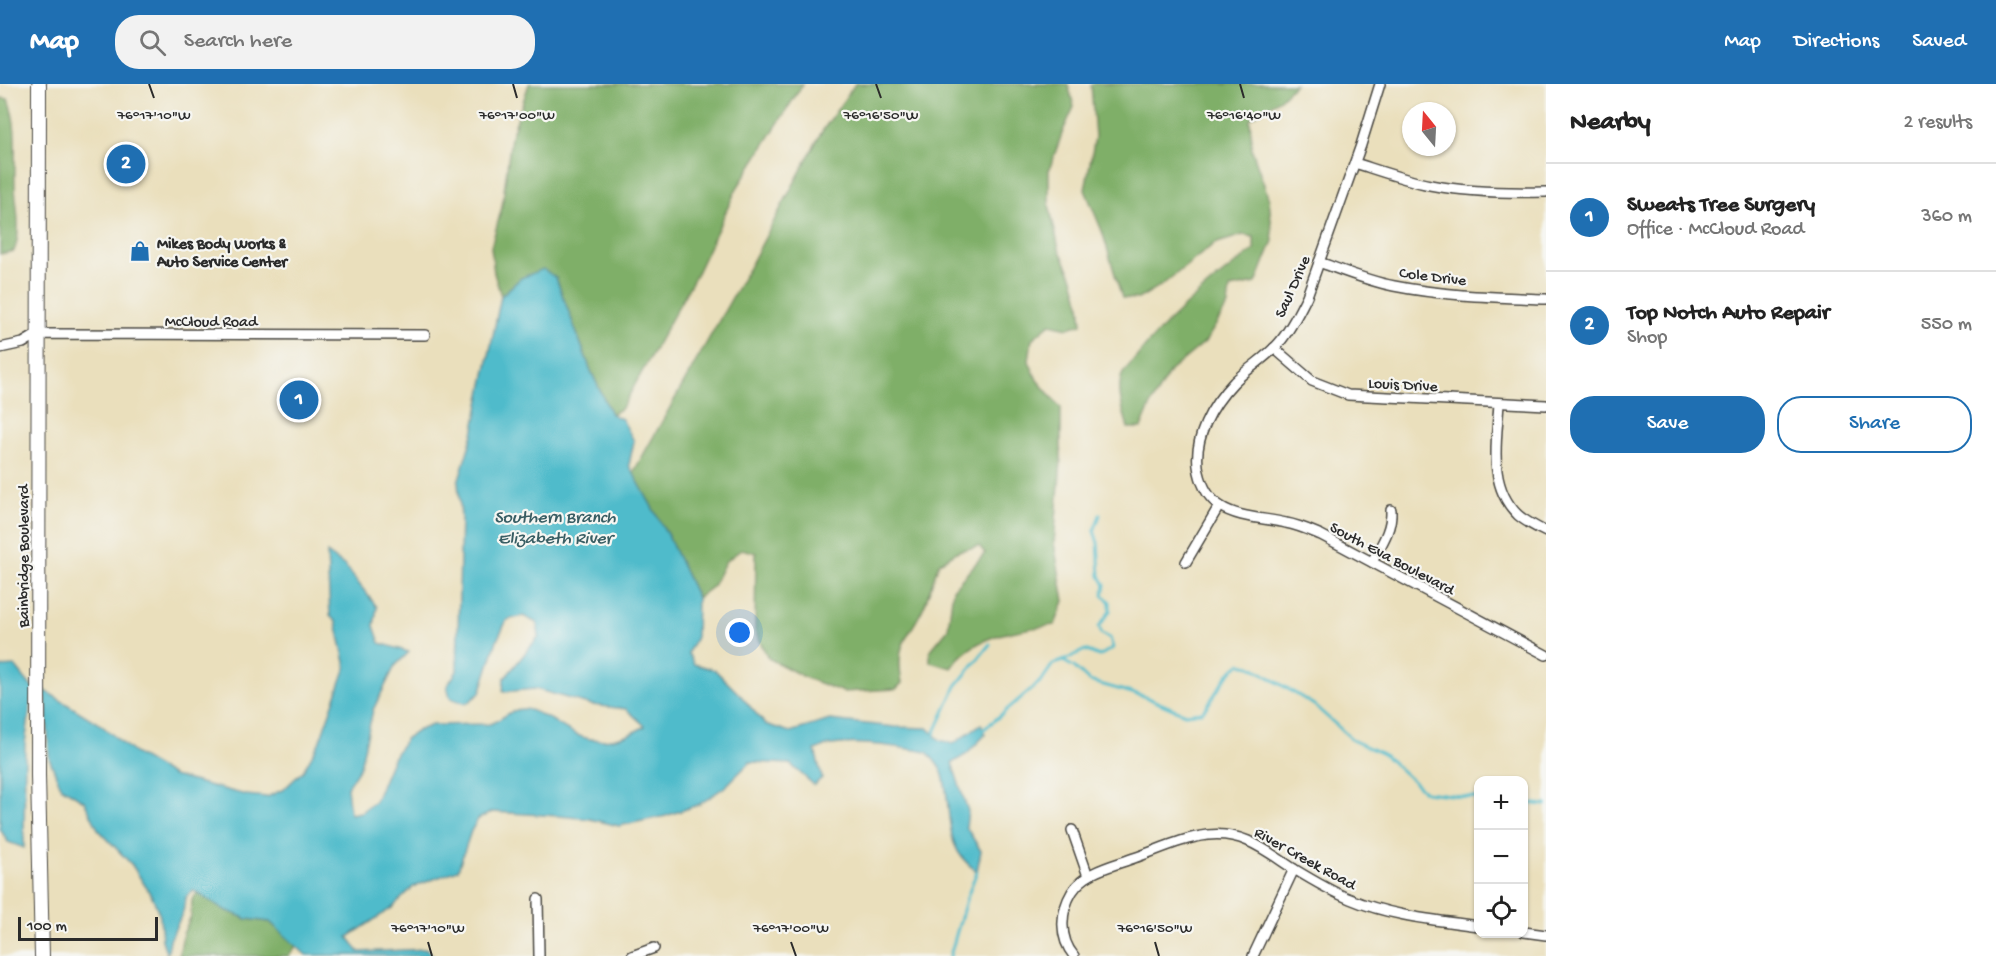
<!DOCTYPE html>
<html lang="en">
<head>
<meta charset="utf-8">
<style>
  :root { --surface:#fff; --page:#f2f2f2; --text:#222; --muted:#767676; --line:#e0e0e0; --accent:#1f6fb2 }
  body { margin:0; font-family:"Gochi Hand",sans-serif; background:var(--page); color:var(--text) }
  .controls { position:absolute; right:18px; bottom:18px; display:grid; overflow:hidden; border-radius:12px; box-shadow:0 2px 4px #0004 }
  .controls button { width:54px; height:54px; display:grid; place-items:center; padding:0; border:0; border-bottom:2px solid var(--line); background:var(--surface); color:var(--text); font:30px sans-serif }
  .compass { position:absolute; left:1402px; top:18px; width:54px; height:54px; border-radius:50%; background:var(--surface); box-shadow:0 2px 4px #0004; rotate:342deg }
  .scale { position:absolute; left:18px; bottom:15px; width:140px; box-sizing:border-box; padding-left:6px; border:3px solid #2b2b2b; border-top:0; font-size:16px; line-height:21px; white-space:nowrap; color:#2b2b2b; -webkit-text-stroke:4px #f6f6f2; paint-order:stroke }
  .you { position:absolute; left:740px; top:549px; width:21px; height:21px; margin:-15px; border:4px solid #fff; border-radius:50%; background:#1a73e8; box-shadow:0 0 0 9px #1a73e833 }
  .badge { display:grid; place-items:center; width:39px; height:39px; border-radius:50%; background:var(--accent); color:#fff; font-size:20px; font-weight:700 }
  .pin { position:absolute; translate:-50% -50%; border:3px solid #fff; box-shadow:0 2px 6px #0006 }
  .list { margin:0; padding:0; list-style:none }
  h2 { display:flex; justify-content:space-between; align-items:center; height:78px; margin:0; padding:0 24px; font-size:26px }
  h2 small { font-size:20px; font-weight:400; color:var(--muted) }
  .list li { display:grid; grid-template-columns:39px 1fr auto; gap:18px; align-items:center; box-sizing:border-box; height:108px; padding:0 24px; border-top:2px solid var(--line) }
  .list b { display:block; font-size:22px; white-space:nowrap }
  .list p { margin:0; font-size:20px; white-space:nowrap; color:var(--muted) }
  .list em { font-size:20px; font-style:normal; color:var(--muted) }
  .actions { display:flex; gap:12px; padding:18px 24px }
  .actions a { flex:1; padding:14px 0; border:2px solid var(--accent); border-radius:24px; text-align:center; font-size:21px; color:var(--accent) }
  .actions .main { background:var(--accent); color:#fff }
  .icon { flex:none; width:33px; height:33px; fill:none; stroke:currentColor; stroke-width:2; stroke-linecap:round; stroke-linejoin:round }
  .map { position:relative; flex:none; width:1546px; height:872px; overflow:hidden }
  header { display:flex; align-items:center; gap:36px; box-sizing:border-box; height:84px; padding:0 30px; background:var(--accent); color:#fff }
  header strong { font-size:28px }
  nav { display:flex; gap:33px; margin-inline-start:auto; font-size:21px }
  .search { width:420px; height:54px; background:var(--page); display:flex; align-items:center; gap:15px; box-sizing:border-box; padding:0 21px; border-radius:24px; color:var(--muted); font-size:22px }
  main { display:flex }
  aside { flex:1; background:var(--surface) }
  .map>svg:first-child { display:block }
  .forest { fill:#7faf68; stroke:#556d4a; stroke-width:1.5 }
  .water { fill:#4fbbcb; stroke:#3d737b; stroke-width:1.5 }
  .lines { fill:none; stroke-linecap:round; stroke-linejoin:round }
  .stream { stroke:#4fbbcb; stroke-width:3 }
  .minor-casing { stroke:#484641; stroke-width:12 }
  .primary-casing { stroke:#484641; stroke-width:16 }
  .minor { stroke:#fff; stroke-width:9 }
  .primary { stroke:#fff; stroke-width:14 }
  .ticks { fill:none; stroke:#2b2b2b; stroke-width:2 }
  .labels { text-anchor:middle; stroke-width:4.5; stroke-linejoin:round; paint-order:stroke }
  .poi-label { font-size:16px; font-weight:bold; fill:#2b2b2b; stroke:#f6f6f2; text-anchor:start }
  .street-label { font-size:16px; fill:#2b2b2b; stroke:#f6f6f2 }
  .water-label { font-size:18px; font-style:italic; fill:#385d63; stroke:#f6f6f2 }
  .ticks-label { font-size:15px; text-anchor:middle; fill:#2b2b2b; stroke:#f6f6f2; stroke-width:4.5; stroke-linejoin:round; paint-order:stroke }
</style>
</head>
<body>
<header>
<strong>Map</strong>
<div class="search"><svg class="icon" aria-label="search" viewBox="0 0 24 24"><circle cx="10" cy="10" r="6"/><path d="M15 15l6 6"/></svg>Search here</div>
<nav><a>Map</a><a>Directions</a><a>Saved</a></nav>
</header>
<main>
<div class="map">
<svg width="1546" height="872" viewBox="0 0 1546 872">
  <rect width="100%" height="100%" fill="#f6f6f2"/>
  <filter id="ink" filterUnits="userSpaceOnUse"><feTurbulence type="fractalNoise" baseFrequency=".0167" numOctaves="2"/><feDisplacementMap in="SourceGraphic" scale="12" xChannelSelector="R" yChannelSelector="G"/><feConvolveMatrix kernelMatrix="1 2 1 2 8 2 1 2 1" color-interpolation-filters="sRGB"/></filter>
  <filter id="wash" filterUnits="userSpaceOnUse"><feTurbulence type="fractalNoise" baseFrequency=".008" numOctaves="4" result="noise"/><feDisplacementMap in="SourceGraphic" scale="24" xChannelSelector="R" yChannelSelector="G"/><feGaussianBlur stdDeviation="1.35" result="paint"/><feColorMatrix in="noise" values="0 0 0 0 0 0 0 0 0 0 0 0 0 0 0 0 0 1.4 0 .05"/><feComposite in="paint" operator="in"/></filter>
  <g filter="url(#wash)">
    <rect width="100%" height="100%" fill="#eadfbc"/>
    <g class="forest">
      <path d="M529,0H803L737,104L697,189L622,324L611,330L591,287L556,194H521L501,212L494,189L491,163L502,123L511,53Z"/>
      <path d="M855,0H1068L1074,23L1063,47L1049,86V121L1059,165L1073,194L1080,220L1082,240L1068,244L1050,240L1032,255L1029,277L1037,296L1061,324V377L1054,459L1064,517L1055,541C1018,546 973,550 951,584L930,578V567L948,545L953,505L985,469L979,462L958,467L939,479C934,492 930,506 925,520C910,555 894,555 902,599L896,605L843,608L806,594L768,574L755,547L756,469L742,465L725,478L713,502L697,514L668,452L633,389L751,180L821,49Z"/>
      <path d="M1091,0H1295L1280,15L1250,35L1252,66L1269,115L1273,157L1256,199L1230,204L1228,221L1206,257L1170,287L1152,318L1141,344H1128C1124,329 1117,310 1121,294C1122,288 1130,281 1134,276C1168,233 1210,198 1254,166V153L1243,151L1214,160L1162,201L1138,215L1122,214L1102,147L1085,106L1095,53Z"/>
      <path d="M0,14L8,15C19,44 14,72 15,102C16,123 22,147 14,167L0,170Z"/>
      <path d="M198,808L223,825L247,835L270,838L296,862L289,872H179L183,850L191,832L192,816Z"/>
    </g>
    <path class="water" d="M543,185L556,194L591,287L611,330L622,335L634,357L629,381L668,452L697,514L696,553L688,569L694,580L715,586L741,612L765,640L790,648L830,636L895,643L927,644L940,656L953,660L981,640L985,651L967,670L952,679L968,727L966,743L981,767L977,787C941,764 953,726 943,691C941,683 932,674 927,668C899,663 841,653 815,666L822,694L814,701L790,680L750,678L726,702L700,720L666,732L619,742L590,735L559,732L492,728L478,735L471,747L458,786L413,803L392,824L348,853L359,868L427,865L433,872L306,871L270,838L247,835L223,825L193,806L186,813L183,828L170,856L167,871L162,856L160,832L153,814L132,781L98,745L84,717L61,703L49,674L46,614L32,613L25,660L24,764L8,758L0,745V583L15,582L31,602L44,606L101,641L134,669L173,692L246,711L267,713L284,705L303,687L319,659L346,583L336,538L330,532L327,469L345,482L377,523L374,542L380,559L409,568L395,582L373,626L360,683L347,703L350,730L361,728L375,717L393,674L406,654L419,646L432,641L490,640C502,636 511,624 524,625C532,625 542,632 550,635C560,641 571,649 582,653C602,660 628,653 645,642L626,625L592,621L535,605L503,608L504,595L539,552L537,539L523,532L507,536L497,556L480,609L466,620L450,614L447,602L457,587L461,433L458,398L473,350L501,212L521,194Z"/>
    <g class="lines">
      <g class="stream">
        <path d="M1063,577L1085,566L1099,572L1113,564L1110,554L1102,550L1099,543L1110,527V518L1103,511L1105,501L1100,492L1098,459L1094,447L1100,431"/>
        <path d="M983,646L1042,596L1053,580L1063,577L1074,583L1089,597L1143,612L1185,630L1202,628C1216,613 1223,591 1240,580L1251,582L1314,621L1354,657L1383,670L1425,708L1478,714"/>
        <path d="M934,650L956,602L990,560"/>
        <path d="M1524,719L1546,721"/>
        <path d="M950,872L966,816L977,787"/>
      </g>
    </g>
  </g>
  <g filter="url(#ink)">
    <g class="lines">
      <g class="minor-casing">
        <g id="minor">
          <path d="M1380,0L1361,61L1307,212C1299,228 1291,245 1279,259C1266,274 1248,284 1234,298C1212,321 1192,355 1199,388C1202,401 1208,414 1220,422C1238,434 1265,434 1286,439C1298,441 1309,446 1321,451L1546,571"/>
          <path d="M1355,79C1380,87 1405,96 1430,101C1467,108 1508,109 1546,108"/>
          <path d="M1319,178C1344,187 1368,197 1394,202C1444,212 1495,213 1546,215"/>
          <path d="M0,264L23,259L38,250L425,251"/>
          <path d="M1274,264L1312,297L1348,311L1546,321"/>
          <path d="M1499,319C1497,357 1487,401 1518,431C1526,438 1536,443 1546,448"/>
          <path d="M1186,478L1219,422"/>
          <path d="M1372,478C1381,461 1392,446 1391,426"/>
          <path d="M1072,746L1088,792"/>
          <path d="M538,815L539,872"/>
          <path d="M1524,848L1546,851"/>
          <path d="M632,872L654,864"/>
          <path d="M1074,872C1059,854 1060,828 1072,808C1085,787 1112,782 1134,774C1158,766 1182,754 1208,751C1244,747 1266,767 1294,785C1312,796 1330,807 1350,815C1390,832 1435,836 1478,842"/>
          <path d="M1253,872L1294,785"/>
        </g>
      </g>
      <g class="primary-casing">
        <path id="primary" d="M39,0L38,691L42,872"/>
      </g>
      <use href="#minor" class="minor"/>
      <use href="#primary" class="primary"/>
    </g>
  </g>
  <path class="ticks" d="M149,0L154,14M513,0L517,14M876,0L881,14M1240,0L1244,14M428,858L432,872M791,858L796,872M1155,858L1159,872"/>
  <defs>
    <g id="shop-bare" transform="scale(1.62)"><path d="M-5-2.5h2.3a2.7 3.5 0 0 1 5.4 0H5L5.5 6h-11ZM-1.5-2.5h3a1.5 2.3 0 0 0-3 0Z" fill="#1f6fb2" stroke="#f6f6f2" stroke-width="2.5" paint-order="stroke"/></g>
  </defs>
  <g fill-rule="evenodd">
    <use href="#shop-bare" x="140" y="167"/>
  </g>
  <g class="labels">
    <g class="poi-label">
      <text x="157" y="164">Mikes Body Works &amp;<tspan x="157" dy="18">Auto Service Center</tspan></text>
    </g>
    <g class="street-label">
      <text transform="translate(1433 191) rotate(7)" y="6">Cole Drive</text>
      <text transform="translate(1291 202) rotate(-66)" y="6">Saul Drive</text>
      <text x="211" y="242">McCloud Road</text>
      <text transform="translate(1403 299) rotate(3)" y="6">Louis Drive</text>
      <text transform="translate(22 472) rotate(-90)" y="6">Bainbridge Boulevard</text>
      <text transform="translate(1393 473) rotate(28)" y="6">South Eva Boulevard</text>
      <text transform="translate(1306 773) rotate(29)" y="6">River Creek Road</text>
    </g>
    <g class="water-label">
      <text x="555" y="438">Southern Branch<tspan x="555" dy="21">Elizabeth River</tspan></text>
    </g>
  </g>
  <g class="ticks-label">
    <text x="154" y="35">76°17'10"W</text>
    <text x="517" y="35">76°17'00"W</text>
    <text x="881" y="35">76°16'50"W</text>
    <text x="1244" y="35">76°16'40"W</text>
    <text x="428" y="848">76°17'10"W</text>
    <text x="791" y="848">76°17'00"W</text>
    <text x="1155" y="848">76°16'50"W</text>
  </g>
</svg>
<div class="controls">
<button>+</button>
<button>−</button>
<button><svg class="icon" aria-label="locate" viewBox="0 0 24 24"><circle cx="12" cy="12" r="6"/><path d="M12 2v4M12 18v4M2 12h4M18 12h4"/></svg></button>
</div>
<svg class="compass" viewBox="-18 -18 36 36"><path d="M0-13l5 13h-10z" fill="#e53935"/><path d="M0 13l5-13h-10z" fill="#767676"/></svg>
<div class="scale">100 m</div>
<div class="you"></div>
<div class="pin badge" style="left:299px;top:316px">1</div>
<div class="pin badge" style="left:126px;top:80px">2</div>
</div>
<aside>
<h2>Nearby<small>2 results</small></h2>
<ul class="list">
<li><span class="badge">1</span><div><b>Sweats Tree Surgery</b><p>Office · McCloud Road</p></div><em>360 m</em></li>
<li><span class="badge">2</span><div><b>Top Notch Auto Repair</b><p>Shop</p></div><em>550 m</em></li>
</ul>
<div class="actions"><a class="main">Save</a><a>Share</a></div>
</aside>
</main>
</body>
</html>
